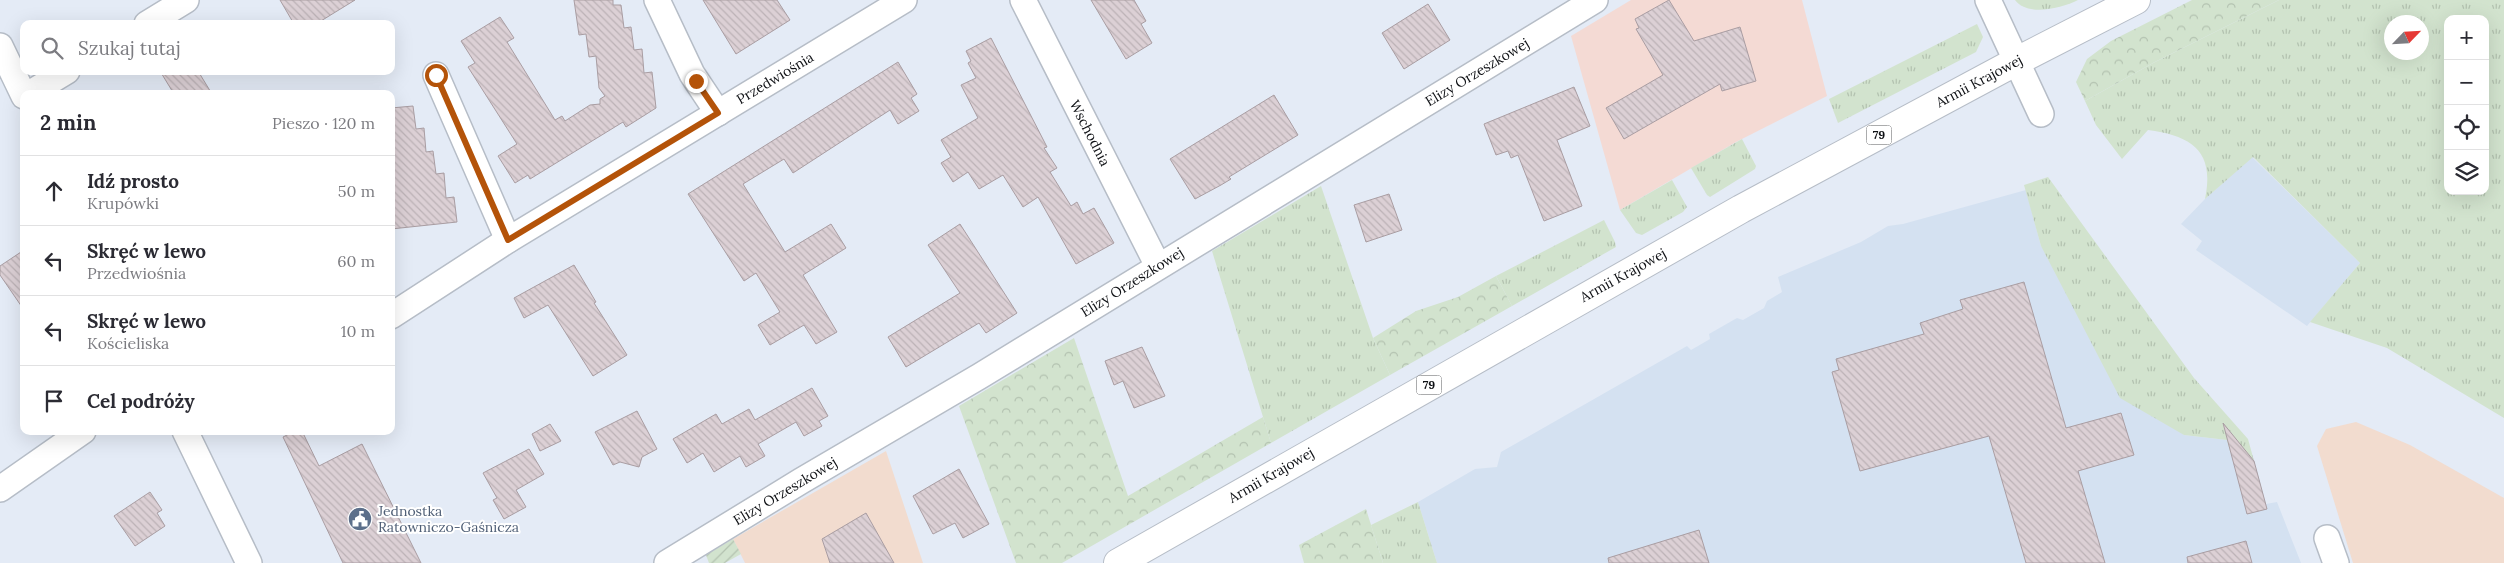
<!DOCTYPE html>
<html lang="pl">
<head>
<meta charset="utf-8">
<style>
  :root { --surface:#fff; --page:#f2f2f3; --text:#2b2b33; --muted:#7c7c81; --line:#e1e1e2 }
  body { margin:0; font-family:Lora,serif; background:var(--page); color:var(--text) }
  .controls { position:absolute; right:15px; top:15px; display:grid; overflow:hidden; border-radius:10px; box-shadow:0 5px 20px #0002 }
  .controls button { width:45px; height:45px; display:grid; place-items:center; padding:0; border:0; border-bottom:1px solid var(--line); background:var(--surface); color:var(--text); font:25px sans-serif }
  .compass { position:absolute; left:2384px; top:15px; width:45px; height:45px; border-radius:50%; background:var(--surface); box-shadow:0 5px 20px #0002; rotate:65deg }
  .stop { position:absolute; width:15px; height:15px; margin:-11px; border:4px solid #b45309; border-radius:50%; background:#fff }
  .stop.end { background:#b45309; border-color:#fff; box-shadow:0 1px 5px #0008 }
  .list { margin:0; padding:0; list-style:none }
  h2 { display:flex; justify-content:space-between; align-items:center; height:65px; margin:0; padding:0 20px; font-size:21px }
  h2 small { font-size:16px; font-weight:400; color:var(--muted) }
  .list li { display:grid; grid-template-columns:32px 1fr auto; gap:15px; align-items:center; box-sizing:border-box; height:70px; padding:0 20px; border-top:1px solid var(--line) }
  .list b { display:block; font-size:19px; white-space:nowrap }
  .list p { margin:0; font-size:16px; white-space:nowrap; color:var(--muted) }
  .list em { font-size:16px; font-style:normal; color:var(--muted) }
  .icon { flex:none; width:28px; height:28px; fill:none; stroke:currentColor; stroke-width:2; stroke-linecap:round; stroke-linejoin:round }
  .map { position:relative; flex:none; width:2504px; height:563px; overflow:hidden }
  .search { position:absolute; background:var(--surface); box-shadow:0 5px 20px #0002; left:20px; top:20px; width:375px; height:55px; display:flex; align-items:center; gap:12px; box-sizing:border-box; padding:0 18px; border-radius:10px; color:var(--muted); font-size:19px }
  .panel { position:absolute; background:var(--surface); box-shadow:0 5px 20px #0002; left:20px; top:90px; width:375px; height:345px; border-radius:10px }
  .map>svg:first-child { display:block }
  .commercial { fill:#f2dccf }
  .built { fill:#d4e1f1 }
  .education { fill:#f4dad4 }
  .grass { fill:url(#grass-tufts); fill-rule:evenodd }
  .forest { fill:url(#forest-crowns) }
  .garden { fill:url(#garden-furrows) }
  .building { fill:url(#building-back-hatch); stroke:#a99da2 }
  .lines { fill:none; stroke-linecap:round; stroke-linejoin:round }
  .minor-casing { stroke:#b6bdc7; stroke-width:28 }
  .primary-casing { stroke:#b6bdc7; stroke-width:30 }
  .minor { stroke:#fff; stroke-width:25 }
  .primary { stroke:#fff; stroke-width:28 }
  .route { stroke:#b45309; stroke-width:6 }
  .labels { text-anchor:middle; stroke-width:4; stroke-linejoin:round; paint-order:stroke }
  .shield { fill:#fff; stroke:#56585a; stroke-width:1 }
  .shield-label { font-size:12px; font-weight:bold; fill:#0e1014 }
  .street-label { font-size:14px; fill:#0e1014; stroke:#fff }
  .service-label { font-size:14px; fill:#4e5e75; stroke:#fff; text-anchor:start }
</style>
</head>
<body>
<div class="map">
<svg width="2504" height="563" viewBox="0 0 2504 563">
  <defs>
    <pattern id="grass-tufts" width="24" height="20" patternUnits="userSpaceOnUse" patternTransform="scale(1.25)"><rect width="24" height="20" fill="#d2e3ce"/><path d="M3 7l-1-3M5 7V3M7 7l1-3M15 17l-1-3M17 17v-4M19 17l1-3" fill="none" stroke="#b3c2b0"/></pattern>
    <pattern id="forest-crowns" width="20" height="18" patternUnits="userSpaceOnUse" patternTransform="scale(1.25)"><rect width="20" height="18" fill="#d2e3ce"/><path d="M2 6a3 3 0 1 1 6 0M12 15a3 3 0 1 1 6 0" fill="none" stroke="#b3c2b0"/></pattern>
    <pattern id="garden-furrows" width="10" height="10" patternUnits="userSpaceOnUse" patternTransform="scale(1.25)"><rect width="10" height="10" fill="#d2e3ce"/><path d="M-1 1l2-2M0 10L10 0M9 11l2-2" fill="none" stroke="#b3c2b0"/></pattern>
    <pattern id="building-back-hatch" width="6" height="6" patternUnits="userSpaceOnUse" patternTransform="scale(1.25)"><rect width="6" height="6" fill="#dcd0d5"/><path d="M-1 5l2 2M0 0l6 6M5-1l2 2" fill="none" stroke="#bcb2b6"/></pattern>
  </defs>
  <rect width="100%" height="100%" fill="#e4ebf6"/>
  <g class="commercial">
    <path d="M2356,422L2410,445L2504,498V563H2353L2317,446L2326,429Z"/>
    <path d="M886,451L923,563H745L733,539Z"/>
  </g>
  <g class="built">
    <path d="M2252,157L2360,263L2307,326L2196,250L2202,241L2181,224L2205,199Z"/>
    <path d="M2026,190L2041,246L2184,435L2227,440L2249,455L2254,461L2266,504L2277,502L2301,563H1437L1418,502L1475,469L1497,467L1501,452L1687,346L1691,350L1698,346L1710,339L1709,334L1737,318L1743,320L1764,308L1767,301L1782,292L1778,277L1861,242L1888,226L1903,224Z"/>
  </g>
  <path class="education" d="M1631,0H1802L1827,96L1736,142L1620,210L1571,36Z"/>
  <g class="grass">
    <path d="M2015,0H2078C2063,8 2027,17 2015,0Z"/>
    <path d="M2279,0H2504V418L2387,348L2310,322L2360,263L2253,157L2205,199C2215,151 2192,136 2148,130L2122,159L2096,125L2085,101L2153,63ZM2448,19H2485V191H2448ZM2392,22H2422V52H2392Z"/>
    <path d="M1977,24L1983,37L1976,52L1838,123L1829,99Z"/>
    <path d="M1742,139L1756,166L1755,169L1710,197L1707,195L1691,168Z"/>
    <path d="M2048,177L2194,378L2248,439L2254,461L2245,452L2230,451L2227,440L2184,435L2120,398L2041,246L2024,185Z"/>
    <path d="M1672,180L1687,207L1683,212L1642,235L1636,233L1620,210Z"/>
    <path d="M1321,186L1373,338L1390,375L1271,443L1212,251Z"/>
    <path d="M1604,220L1615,242L1616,247L1512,306L1496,276Z"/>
    <path d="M1418,502L1437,563H1383L1371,525Z"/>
  </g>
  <g class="forest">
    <path d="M2192,0H2279L2153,63L2085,101L2076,82L2087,59L2111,41Z"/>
    <path d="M1496,276L1512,306L1390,375L1373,338L1416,311L1458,297Z"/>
    <path d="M1074,338L1128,496L1263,417L1271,443L1062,563H1016L959,406Z"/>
    <path d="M1366,509L1383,563H1304L1299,545Z"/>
  </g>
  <path class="garden" d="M733,539L741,554L725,563H709L706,555Z"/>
  <g class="building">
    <path d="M280,0H355L316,24H294Z"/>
    <path d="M574,0H613V5H621L624,28L631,27L634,50L642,49L644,73L652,72L656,108L626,127L623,122L530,179L528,175L515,183L498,156L517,144L468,67L475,63L461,41L500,17L514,38L507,42L555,120L562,116L565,121L590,105L600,104V99L605,96L599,88L596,56L589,57L586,34L579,35Z"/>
    <path d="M703,0H777L790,20L736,54Z"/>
    <path d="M1091,0H1134L1146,21L1141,24L1152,43L1126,59Z"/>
    <path d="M1669,0L1694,41L1740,27L1756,81L1722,91L1720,84L1624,139L1606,108L1663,75L1636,29L1639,28L1635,19Z"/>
    <path d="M1428,4L1450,40L1404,69L1382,33Z"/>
    <path d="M991,38L1047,147L1044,148L1057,168L1050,172L1071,206L1077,202L1083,214L1094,208L1114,243L1076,264L1038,197L1023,207L1003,175L979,189L968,172L953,182L941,163L951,157L941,140L978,118L961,85L976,78L968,63L971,61L966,51Z"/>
    <path d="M898,62L917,94L911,98L919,111L898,124L890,110L793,173L784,159L743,184L785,252L831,224L846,248L803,275L837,332L816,344L804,325L770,345L758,325L780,312L756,273L744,281L688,194Z"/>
    <path d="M160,71H198L212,94H174Z"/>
    <path d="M1574,87L1590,126L1557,140L1582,206L1544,221L1518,155L1511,158L1508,151L1496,155L1484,124Z"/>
    <path d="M1274,95L1298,135L1229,177L1231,179L1221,185L1195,199L1170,159Z"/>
    <path d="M413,106L416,129L424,128L426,152L433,151L436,174L444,173L446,198L454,197L457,222L391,229V108Z"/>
    <path d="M1389,194L1402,230L1366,242L1354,205Z"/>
    <path d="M960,224L1017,313L986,333L979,323L906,367L888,337L960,293L928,245Z"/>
    <path d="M24,250V310L0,275V266Z"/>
    <path d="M574,265L596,302L594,303L627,355L593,376L548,305L524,318L514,298Z"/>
    <path d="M2024,282L2066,428L2121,413L2134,455L2078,471L2105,563H2026L1989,436L1860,471L1832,372L1839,370L1836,359L1924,334L1920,323L1963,309L1960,300Z"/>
    <path d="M1142,347L1165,396L1134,408L1123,381L1114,385L1105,361Z"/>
    <path d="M812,388L828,416L819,421L822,426L804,436L796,422L758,444L765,456L746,467L740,456L714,472L703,453L687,463L673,439L716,414L722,424L749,409L755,420Z"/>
    <path d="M637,411L657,449L642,457L639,467L620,462L613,465L595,432Z"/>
    <path d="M2223,423L2254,461L2267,509L2247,514Z"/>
    <path d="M550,424L561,441L540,451L532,434Z"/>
    <path d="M295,431H302L319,466L362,444L421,563H343L283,437Z"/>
    <path d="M529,449L544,474L516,490L526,507L504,519L493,500L497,498L483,473Z"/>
    <path d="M959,469L989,524L963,538L955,523L933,534L913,496Z"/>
    <path d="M150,492L162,510L157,513L165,526L135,546L114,516Z"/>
    <path d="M866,513L894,563H830L822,539Z"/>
    <path d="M1699,530L1709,563H1609L1608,558Z"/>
    <path d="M2246,541L2252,563H2188L2187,557Z"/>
  </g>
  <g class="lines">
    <g class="minor-casing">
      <g id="minor">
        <path d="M657,0L692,74L718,113"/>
        <path d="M1023,0L1158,266"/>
        <path d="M1988,0L2041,114"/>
        <path d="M147,24L186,0"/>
        <path d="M0,46L24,96"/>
        <path d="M436,75L508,240"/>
        <path d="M29,94L67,71"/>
        <path d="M391,316L508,240L904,0"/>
        <path d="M185,431L249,563"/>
        <path d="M0,489L83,431"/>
        <path d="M2327,538L2336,563"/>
        <path d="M667,563L801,481L980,376L1595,0"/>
      </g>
    </g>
    <g class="primary-casing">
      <path id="primary" d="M1118,563L1741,209L2017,61L2136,0"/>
    </g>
    <use href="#minor" class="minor"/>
    <use href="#primary" class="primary"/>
  </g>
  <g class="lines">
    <path class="route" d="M436,75L508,240L718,113L696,81"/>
  </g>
  <defs>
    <g id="civic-disc" transform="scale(1.25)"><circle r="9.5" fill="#5c6f8a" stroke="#fff"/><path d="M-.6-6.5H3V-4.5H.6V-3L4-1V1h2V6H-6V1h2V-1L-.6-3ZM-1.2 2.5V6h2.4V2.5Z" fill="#fff"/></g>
  </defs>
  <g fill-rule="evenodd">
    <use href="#civic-disc" x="360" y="519"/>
  </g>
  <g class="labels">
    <g class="shield">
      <rect x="1866.5" y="125.5" width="25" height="19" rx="4"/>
      <rect x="1416.5" y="375.5" width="25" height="19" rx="4"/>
    </g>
    <g class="shield-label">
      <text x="1879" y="139">79</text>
      <text x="1429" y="389">79</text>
    </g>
    <g class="street-label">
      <text transform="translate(1477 72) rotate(-31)" y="5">Elizy Orzeszkowej</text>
      <text transform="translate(775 78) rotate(-31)" y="5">Przedwiośnia</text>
      <text transform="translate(1979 81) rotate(-28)" y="5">Armii Krajowej</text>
      <text transform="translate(1090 133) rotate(63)" y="5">Wschodnia</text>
      <text transform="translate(1623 275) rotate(-29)" y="5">Armii Krajowej</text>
      <text transform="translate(1132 282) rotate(-32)" y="5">Elizy Orzeszkowej</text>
      <text transform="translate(1271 475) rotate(-30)" y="5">Armii Krajowej</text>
      <text transform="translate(785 491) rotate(-31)" y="5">Elizy Orzeszkowej</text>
    </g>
    <g class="service-label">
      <text x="378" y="516">Jednostka<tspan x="378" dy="16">Ratowniczo-Gaśnicza</tspan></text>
    </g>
  </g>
</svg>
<div class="controls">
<button>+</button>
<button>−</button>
<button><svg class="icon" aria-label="locate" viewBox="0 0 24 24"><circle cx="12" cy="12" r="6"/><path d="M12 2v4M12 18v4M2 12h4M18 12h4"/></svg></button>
<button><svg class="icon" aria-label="layers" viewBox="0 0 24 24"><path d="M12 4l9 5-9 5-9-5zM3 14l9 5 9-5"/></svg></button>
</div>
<svg class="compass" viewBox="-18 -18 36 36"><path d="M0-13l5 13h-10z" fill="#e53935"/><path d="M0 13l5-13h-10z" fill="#7c7c81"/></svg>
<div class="stop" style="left:436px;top:75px"></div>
<div class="stop end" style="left:696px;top:81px"></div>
<div class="search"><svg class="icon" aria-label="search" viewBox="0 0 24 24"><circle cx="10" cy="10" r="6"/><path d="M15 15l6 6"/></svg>Szukaj tutaj</div>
<section class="panel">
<h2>2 min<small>Pieszo · 120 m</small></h2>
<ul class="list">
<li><svg class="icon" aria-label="ahead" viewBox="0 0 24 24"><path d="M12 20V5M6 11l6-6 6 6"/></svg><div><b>Idź prosto</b><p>Krupówki</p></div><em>50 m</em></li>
<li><svg class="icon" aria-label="left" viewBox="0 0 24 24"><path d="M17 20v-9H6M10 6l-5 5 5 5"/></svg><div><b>Skręć w lewo</b><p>Przedwiośnia</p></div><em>60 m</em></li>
<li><svg class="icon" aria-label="left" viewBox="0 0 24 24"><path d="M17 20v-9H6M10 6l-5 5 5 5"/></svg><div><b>Skręć w lewo</b><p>Kościeliska</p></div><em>10 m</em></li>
<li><svg class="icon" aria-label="arrive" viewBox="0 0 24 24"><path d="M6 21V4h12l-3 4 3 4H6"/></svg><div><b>Cel podróży</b></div></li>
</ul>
</section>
</div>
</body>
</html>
